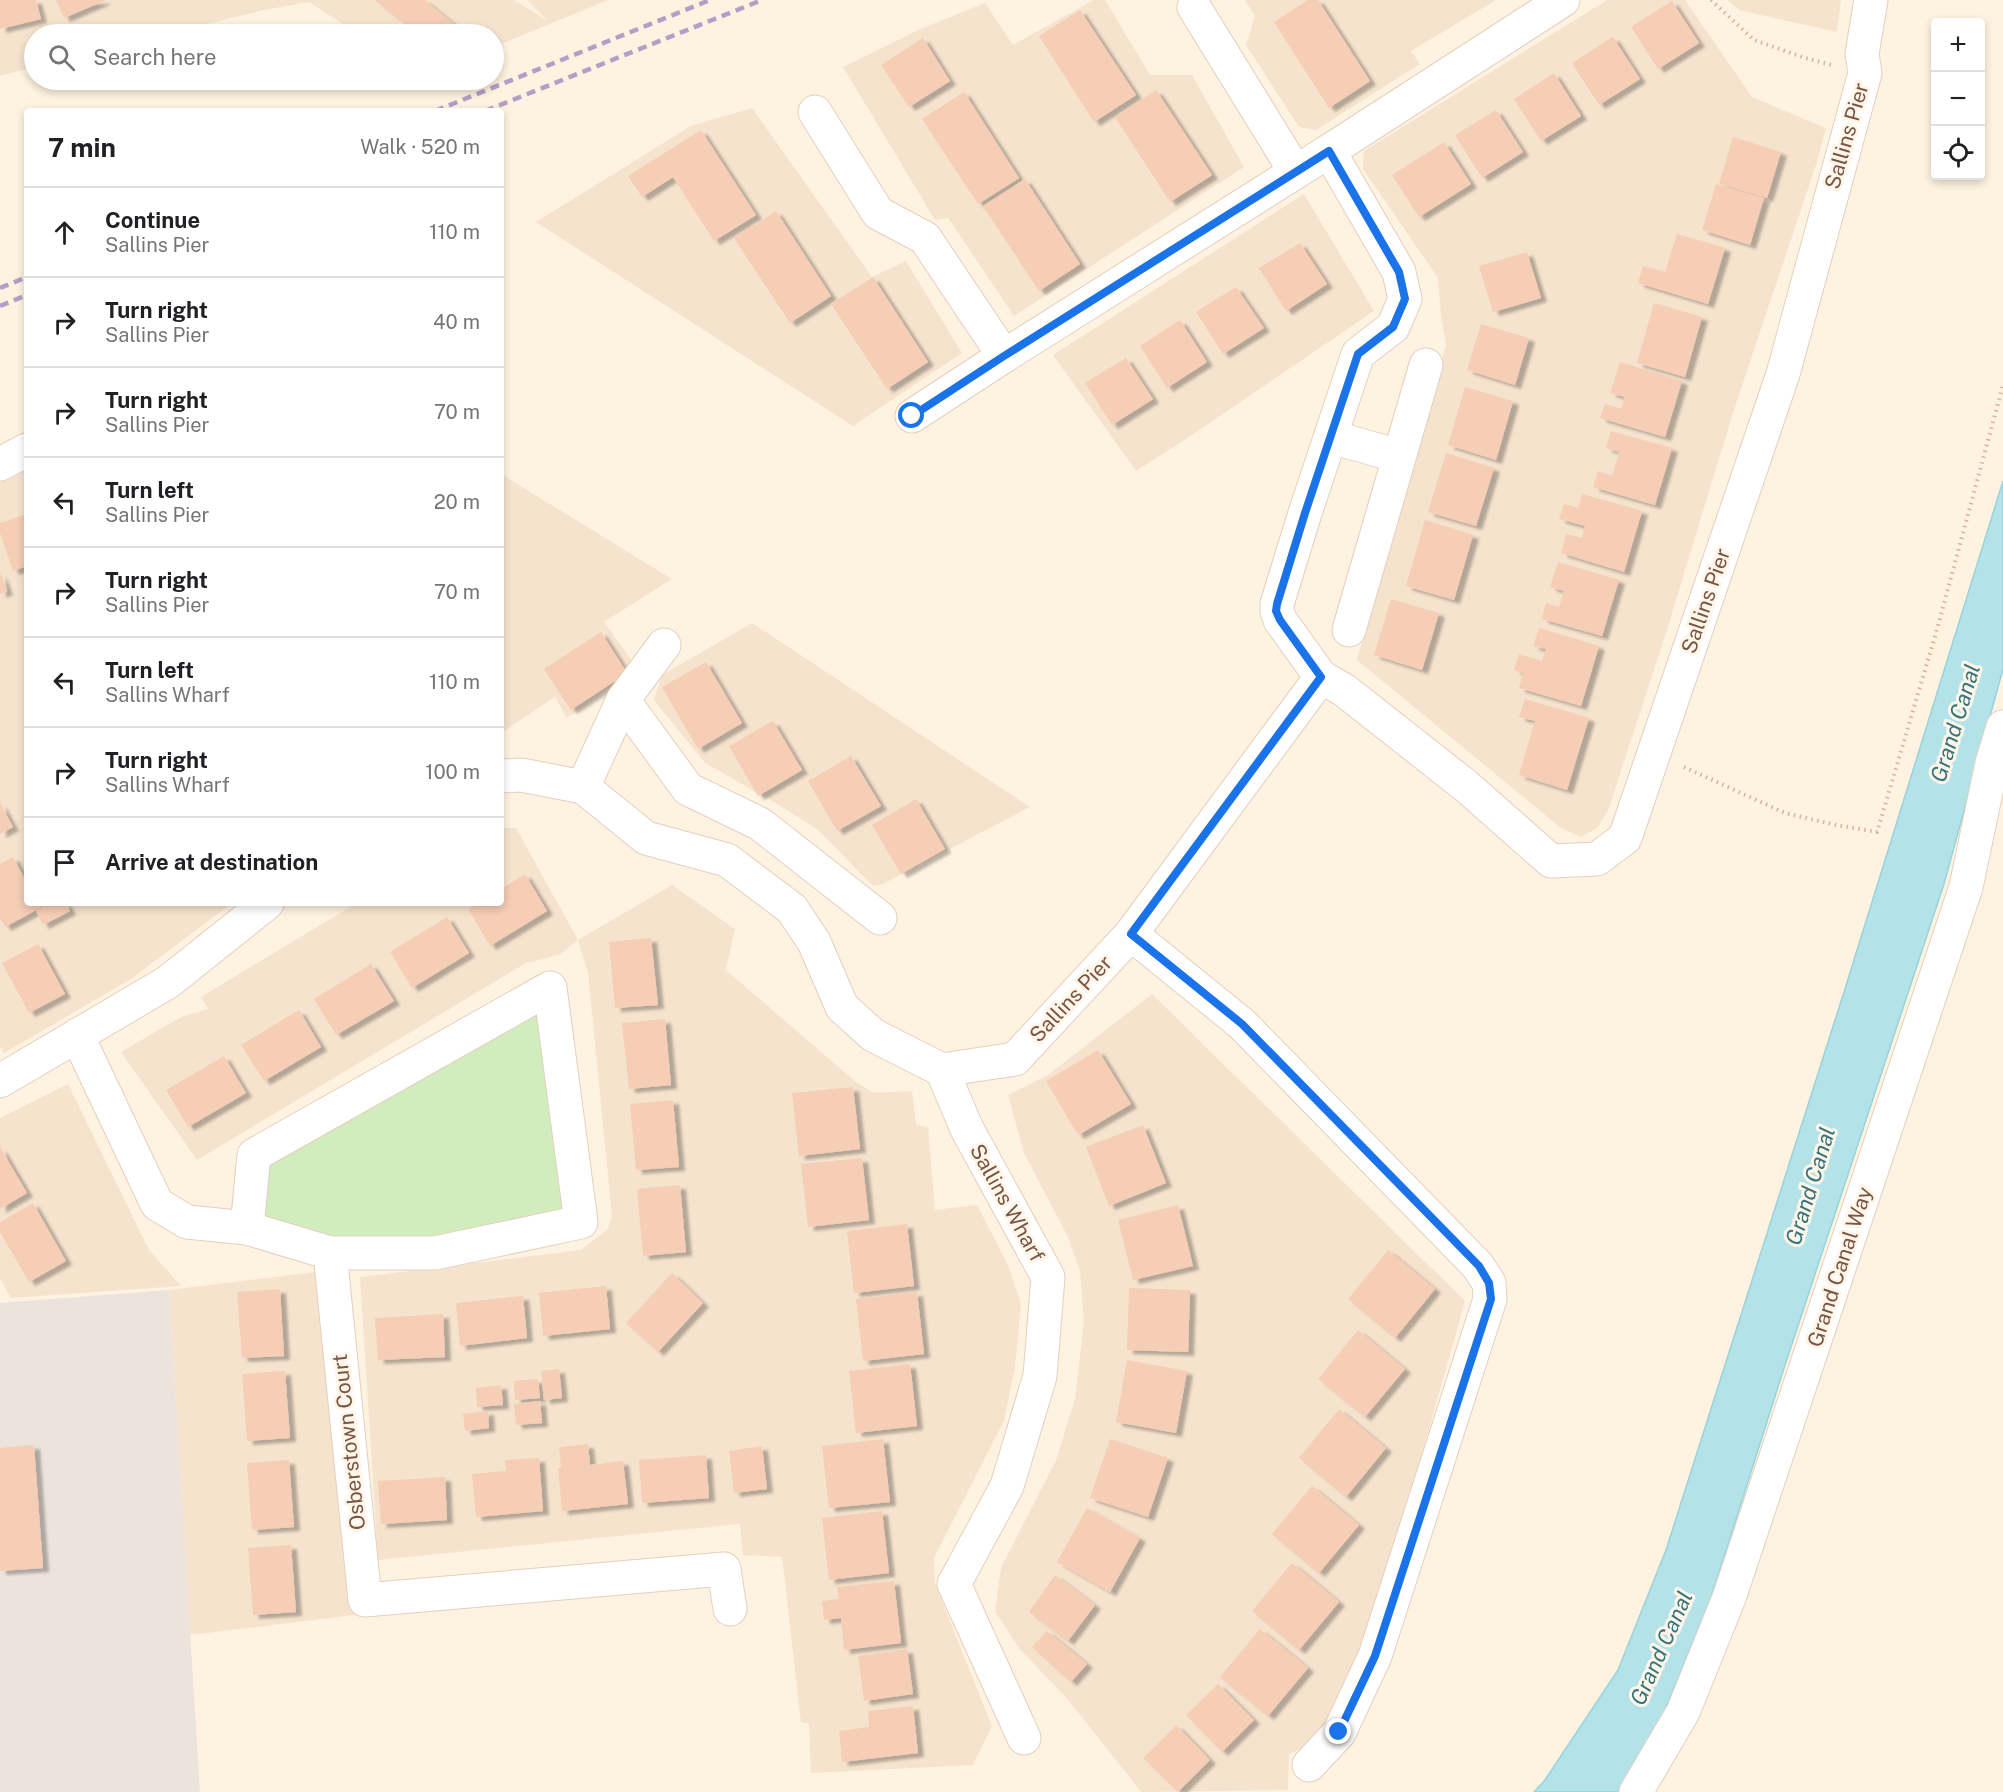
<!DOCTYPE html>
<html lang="en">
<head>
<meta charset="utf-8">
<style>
  :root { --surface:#fff; --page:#f2f2f2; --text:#202124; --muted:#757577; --line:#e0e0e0 }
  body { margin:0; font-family:"Public Sans",sans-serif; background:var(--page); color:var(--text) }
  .controls { position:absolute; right:18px; top:18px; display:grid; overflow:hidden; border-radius:6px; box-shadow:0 3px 9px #0003 }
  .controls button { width:54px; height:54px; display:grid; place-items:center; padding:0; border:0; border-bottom:2px solid var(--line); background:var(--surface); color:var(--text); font:30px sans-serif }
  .stop { position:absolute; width:18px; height:18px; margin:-14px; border:4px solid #1a73e8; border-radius:50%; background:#fff }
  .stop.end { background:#1a73e8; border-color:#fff; box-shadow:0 2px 6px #0008 }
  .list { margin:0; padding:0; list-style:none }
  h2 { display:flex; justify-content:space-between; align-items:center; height:78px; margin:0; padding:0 24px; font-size:26px }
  h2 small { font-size:20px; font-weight:400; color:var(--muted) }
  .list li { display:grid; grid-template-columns:39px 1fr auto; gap:18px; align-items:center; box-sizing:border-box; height:90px; padding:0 24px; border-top:2px solid var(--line) }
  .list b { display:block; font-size:22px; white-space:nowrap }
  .list p { margin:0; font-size:20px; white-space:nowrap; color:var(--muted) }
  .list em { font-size:20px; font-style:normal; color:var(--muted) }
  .icon { flex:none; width:33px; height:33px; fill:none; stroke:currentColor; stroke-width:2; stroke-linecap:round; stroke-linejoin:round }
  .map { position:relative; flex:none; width:2003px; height:1792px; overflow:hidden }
  .search { position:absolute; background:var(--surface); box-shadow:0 3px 9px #0003; left:24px; top:24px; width:480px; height:66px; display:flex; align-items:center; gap:15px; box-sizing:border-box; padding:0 21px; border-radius:33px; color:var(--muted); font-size:22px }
  .panel { position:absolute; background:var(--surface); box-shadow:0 3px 9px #0003; left:24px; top:108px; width:480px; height:798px; border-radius:6px }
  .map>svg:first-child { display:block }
  .residential { fill:#f6e3ce }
  .industrial { fill:#ece3dc }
  .green { fill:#d2edbd }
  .water { fill:#b3e3e9; stroke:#98d3dc; stroke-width:1.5 }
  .building { fill:#f6cdb5; filter:url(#shadow) }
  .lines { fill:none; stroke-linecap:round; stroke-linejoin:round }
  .minor-casing { stroke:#e5cfbe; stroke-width:35 }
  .path { stroke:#dbb198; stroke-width:4; stroke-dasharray:1.5 4.5; stroke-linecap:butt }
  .minor { stroke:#fff; stroke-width:33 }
  .rail { stroke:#b49ec8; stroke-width:4.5; stroke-dasharray:9 6; stroke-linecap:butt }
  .route { stroke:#1a73e8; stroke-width:8 }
  .labels { text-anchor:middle; stroke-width:6; stroke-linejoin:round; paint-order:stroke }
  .street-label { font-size:21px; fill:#775645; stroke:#fff5e8 }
  .water-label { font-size:22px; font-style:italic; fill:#37747e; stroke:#fff5e8 }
</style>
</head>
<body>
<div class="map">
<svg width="2003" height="1792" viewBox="0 0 2003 1792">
  <defs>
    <filter id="shadow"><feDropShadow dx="6" dy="4" stdDeviation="1.5" flood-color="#0004"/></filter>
  </defs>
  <rect width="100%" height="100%" fill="#fef2e0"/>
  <g class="residential">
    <path d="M0,0H514L548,21L527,0H608L494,47V34H358L309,2L264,10L165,34H34V67L0,76Z"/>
    <path d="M1094,0H1105L1150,75H1192L1244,167L1014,316L948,218L935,220L843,67L918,30L985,3L1013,45Z"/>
    <path d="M1245,0H1496L1411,51L1420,64L1316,130L1299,127L1246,45L1255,16Z"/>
    <path d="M1607,0H1685L1752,97L1826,128L1817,162L1732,416L1667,630L1608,811L1597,828L1581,837L1561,828L1357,660L1446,345L1441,316L1438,278L1363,169L1364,151Z"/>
    <path d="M1728,0H1841L1837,32L1739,10Z"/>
    <path d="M752,108L872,277L906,261L962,353L853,426L536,222L691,126Z"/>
    <path d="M1304,194L1374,311L1186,439L1136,471L1053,355Z"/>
    <path d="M27,433V903H232L131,979L4,1053L0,1046V447Z"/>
    <path d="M501,474L672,579L604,622L637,668L567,718L555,697L501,733Z"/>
    <path d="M752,623L1030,807L883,884L873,886L817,829L777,804L705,763L654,700L662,675Z"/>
    <path d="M501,828H516L578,940L672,885L735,929L726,970L857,1083L874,1093L912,1091L916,1124L928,1128L935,1210L977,1205L1008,1265L1021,1304L1015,1367L1004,1421L934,1558L935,1584L992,1726L973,1765L811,1773L809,1724L801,1722L782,1557L743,1555L740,1524L378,1560L360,1277L581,1250L608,1229L612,1216L588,973L578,940L559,955L526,963L197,1160L121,1052L181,1017L208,1009L201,997L357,903H501Z"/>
    <path d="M1152,994L1465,1301L1383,1592L1355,1671L1316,1742L1289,1754L1288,1790L1141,1792L1070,1702L1018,1647L995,1611L1001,1568L1056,1460L1075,1399L1084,1321L1080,1271L1068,1237L1024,1153L1008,1095L1048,1075Z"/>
    <path d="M68,1084L149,1250L181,1286L11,1298L0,1278V1118Z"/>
    <path d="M340,1269L355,1615L190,1635L169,1290Z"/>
  </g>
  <path class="industrial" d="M169,1290L200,1792H0V1303Z"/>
  <path class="green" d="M547,996L573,1220L341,1249L245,1219L261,1151Z"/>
  <path class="water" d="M2003,481V669L1944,884L1785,1365L1711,1598L1661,1720L1618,1792H1534L1545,1780L1618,1670L1666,1550L1844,992Z"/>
  <g class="building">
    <path d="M0,0H36L41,19L0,29Z"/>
    <path d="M56,0H106L64,18Z"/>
    <path d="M375,0H425L455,25L447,34H418Z"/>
    <path d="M1308,0H1318L1370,81L1329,108L1274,22Z"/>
    <path d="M1672,1L1699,43L1658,69L1631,27Z"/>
    <path d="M1080,10L1136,95L1094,122L1039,36Z"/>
    <path d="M1613,37L1640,79L1599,105L1572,63Z"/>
    <path d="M923,38L950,81L909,107L881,65Z"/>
    <path d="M1554,73L1581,116L1541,141L1514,99Z"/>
    <path d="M1156,90L1212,175L1170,202L1115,117Z"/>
    <path d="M964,92L1019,178L978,204L922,119Z"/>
    <path d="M1496,110L1523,152L1482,178L1455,135Z"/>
    <path d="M701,130L756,215L714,241L673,177L642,197L628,176Z"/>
    <path d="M1733,137L1781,152L1767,198L1719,184Z"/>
    <path d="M1444,142L1471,184L1419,217L1392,175Z"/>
    <path d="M1025,179L1080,264L1039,291L983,206Z"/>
    <path d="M1716,184L1764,198L1750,245L1702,230Z"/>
    <path d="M776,211L831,296L790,323L734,238Z"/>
    <path d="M1677,234L1725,248L1708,304L1638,283L1643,266L1665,272Z"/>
    <path d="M1300,243L1327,284L1286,311L1259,268Z"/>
    <path d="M1527,252L1541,298L1493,312L1479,266Z"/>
    <path d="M873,277L928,362L887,389L831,304Z"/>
    <path d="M1236,287L1264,328L1223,354L1196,312Z"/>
    <path d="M1654,303L1702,317L1685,377L1637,363Z"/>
    <path d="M1180,320L1207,362L1167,388L1140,346Z"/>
    <path d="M1481,324L1529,338L1515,385L1467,370Z"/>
    <path d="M1126,358L1153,399L1112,425L1085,383Z"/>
    <path d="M1620,362L1682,381L1665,437L1600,418L1605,404L1621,409L1625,397L1610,393Z"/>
    <path d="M1465,387L1513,401L1496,460L1448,445Z"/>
    <path d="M1611,431L1672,448L1655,505L1593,487L1598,471L1612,476L1619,452L1606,448Z"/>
    <path d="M1446,453L1494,468L1476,526L1428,512Z"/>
    <path d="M1582,494L1642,511L1624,572L1561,553L1566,534L1582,538L1585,526L1559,519L1564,504L1578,508Z"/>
    <path d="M27,514V566L13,571L0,533V523Z"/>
    <path d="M1425,520L1473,535L1454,600L1406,586Z"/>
    <path d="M1558,562L1619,580L1602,636L1542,619L1546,603L1559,607L1564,591L1550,587Z"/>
    <path d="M0,572L7,591L0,594Z"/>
    <path d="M1391,599L1439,613L1422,670L1374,655Z"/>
    <path d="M1539,628L1599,646L1581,706L1519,688L1523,673L1514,670L1519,654L1542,661L1546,649L1533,646Z"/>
    <path d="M601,632L627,673L571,710L544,669Z"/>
    <path d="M706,662L742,723L698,749L662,687Z"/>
    <path d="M1525,699L1589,718L1567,790L1519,775L1535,721L1519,717Z"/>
    <path d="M773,721L802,770L758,796L729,746Z"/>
    <path d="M851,756L881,806L837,831L808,781Z"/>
    <path d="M916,799L945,849L901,874L872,825Z"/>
    <path d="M0,803L13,827L0,834Z"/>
    <path d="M13,857L27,883V903H38L40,908L5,927L0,918V864Z"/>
    <path d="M525,874L547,911L490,946L468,909L478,903H501V889Z"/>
    <path d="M51,903H66L70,911L43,925L36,911Z"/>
    <path d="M447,917L469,953L412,988L390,952Z"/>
    <path d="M651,938L658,1005L615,1008L609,942Z"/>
    <path d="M38,944L65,994L29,1013L2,963Z"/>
    <path d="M371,964L394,1001L336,1035L314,999Z"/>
    <path d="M299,1010L321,1047L264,1081L241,1045Z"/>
    <path d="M665,1019L671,1085L629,1089L622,1023Z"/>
    <path d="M1098,1050L1131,1104L1078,1135L1046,1081Z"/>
    <path d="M224,1056L246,1093L188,1127L166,1090Z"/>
    <path d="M853,1087L860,1149L799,1156L792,1093Z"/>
    <path d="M673,1100L679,1167L636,1170L630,1104Z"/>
    <path d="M1143,1125L1166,1183L1109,1206L1086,1147Z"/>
    <path d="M0,1147L27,1193L0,1209Z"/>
    <path d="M862,1158L869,1220L808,1227L801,1164Z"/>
    <path d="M680,1185L686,1252L643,1256L637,1189Z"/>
    <path d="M33,1203L66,1261L29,1282L0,1232V1222Z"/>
    <path d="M1178,1205L1193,1266L1133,1280L1118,1220Z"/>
    <path d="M907,1224L914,1286L854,1293L847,1231Z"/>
    <path d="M1388,1250L1435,1289L1395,1338L1348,1299Z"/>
    <path d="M672,1273L703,1303L658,1352L626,1323Z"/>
    <path d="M606,1286L610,1329L543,1336L539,1293Z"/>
    <path d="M1129,1288L1190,1290L1188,1352L1127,1350Z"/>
    <path d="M280,1289L284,1356L242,1358L237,1292Z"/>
    <path d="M917,1292L924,1354L863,1361L856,1299Z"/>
    <path d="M523,1296L527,1338L460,1346L456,1303Z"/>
    <path d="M443,1314L445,1357L378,1360L375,1318Z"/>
    <path d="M1358,1330L1405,1369L1365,1417L1318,1379Z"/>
    <path d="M1127,1360L1187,1371L1176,1433L1116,1422Z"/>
    <path d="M910,1364L917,1426L856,1433L849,1371Z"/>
    <path d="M559,1369L562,1398L544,1400L541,1371Z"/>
    <path d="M285,1371L290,1438L247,1441L242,1374Z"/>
    <path d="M538,1379L540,1398L515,1400L514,1381Z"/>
    <path d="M501,1385L503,1405L477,1407L476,1388Z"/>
    <path d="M540,1401L542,1423L516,1425L514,1404Z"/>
    <path d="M1339,1409L1386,1448L1346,1497L1299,1458Z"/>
    <path d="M488,1411L489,1428L465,1431L463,1414Z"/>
    <path d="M883,1439L890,1502L829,1508L822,1446Z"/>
    <path d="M1110,1439L1168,1458L1148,1517L1090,1498Z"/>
    <path d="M588,1444L590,1465L623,1461L628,1504L562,1511L558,1468H561L559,1447Z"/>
    <path d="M34,1445L43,1568L0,1571V1448Z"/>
    <path d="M762,1446L767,1489L734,1493L729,1451Z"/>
    <path d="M706,1455L709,1498L642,1503L639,1460Z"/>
    <path d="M539,1458L543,1511L476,1517L472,1474L506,1471L505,1460Z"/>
    <path d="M289,1460L294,1527L252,1530L247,1463Z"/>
    <path d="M445,1477L447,1520L381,1524L378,1481Z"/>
    <path d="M1312,1486L1359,1525L1319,1573L1272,1534Z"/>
    <path d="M1087,1508L1140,1538L1110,1592L1057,1562Z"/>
    <path d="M882,1511L889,1573L829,1580L822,1518Z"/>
    <path d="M291,1545L296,1612L253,1615L248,1548Z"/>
    <path d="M1292,1563L1339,1602L1299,1650L1252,1611Z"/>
    <path d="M1055,1575L1095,1605L1068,1641L1029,1612Z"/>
    <path d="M894,1581L901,1643L844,1650L841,1618L824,1620L822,1601L839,1599L837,1587Z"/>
    <path d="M1260,1629L1308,1668L1268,1716L1220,1677Z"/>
    <path d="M1047,1631L1087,1664L1071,1682L1032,1647Z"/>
    <path d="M907,1649L913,1694L864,1701L858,1656Z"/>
    <path d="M1218,1684L1254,1720L1222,1752L1186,1715Z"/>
    <path d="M913,1706L918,1753L842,1762L839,1731L869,1727L868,1711Z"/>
    <path d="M1176,1725L1210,1760L1178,1792L1143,1758Z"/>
  </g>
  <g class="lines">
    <g class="minor-casing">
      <g id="minor">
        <path d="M1194,7L1295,171"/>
        <path d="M815,112L878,213L925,238L1004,356"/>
        <path d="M1329,151L1563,0"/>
        <path d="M912,416L1004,356L1329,151L1399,272L1405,299L1393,327L1358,354L1305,513L1277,604V611L1280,620L1321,677"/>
        <path d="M1331,437L1399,456"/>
        <path d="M0,464L27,450"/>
        <path d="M1349,630L1426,365"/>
        <path d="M623,700L688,789L760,824L880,918"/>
        <path d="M501,776L521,775L583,787L646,838L727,860L792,909L814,942L842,1007L873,1035L942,1070"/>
        <path d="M583,787L623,700L664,645"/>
        <path d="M1131,934L1242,1024L1478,1266L1489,1283L1490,1299L1375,1656L1339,1733L1309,1765"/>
        <path d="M77,1035L157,1204L187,1222L247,1228L330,1253L365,1600L724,1569L730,1609"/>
        <path d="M942,1070L1015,1059L1131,934L1321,677L1344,690L1466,786L1551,861L1597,859L1625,838L1783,374L1865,73L1862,54L1871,0"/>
        <path d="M942,1070L967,1129L1048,1277L1040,1376L1007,1486L954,1584L1024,1738"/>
        <path d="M0,1081L168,982L267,903"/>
        <path d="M247,1228L254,1155L550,988L581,1222L435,1253H330"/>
        <path d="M1636,1792L1683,1712L1729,1598L1966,887L1992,763L2003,727"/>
      </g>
    </g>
    <g class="path">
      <path d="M1711,0L1754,40L1805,58L1832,65"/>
      <path d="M1684,767L1785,813L1836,825L1877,832L1936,633L2003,385"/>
    </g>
    <use href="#minor" class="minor"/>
    <g class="rail">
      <path d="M435,111L710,0"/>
      <path d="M485,111L762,0"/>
      <path d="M0,288L27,277"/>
      <path d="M0,306L27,295"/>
    </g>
  </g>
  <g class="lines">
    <path class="route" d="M912,416L1004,356L1329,151L1399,272L1405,299L1393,327L1358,354L1305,513L1277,604L1276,611L1280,620L1321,677L1131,934L1242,1024L1479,1266L1489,1283L1491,1299L1375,1656L1339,1732"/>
  </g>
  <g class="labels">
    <g class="street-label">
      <text transform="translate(1847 136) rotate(-74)" y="7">Sallins Pier</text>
      <text transform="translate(1706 601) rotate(-71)" y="7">Sallins Pier</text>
      <text transform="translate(1071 999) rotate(-47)" y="7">Sallins Pier</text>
      <text transform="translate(1007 1203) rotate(61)" y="7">Sallins Wharf</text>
      <text transform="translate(1840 1267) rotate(-72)" y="7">Grand Canal Way</text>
      <text transform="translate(349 1442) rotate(-96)" y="7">Osberstown Court</text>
    </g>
    <g class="water-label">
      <text transform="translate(1955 723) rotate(-73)" y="8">Grand Canal</text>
      <text transform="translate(1810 1186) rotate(-73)" y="8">Grand Canal</text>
      <text transform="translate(1661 1648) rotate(-66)" y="8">Grand Canal</text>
    </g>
  </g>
</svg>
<div class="controls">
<button>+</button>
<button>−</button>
<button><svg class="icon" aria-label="locate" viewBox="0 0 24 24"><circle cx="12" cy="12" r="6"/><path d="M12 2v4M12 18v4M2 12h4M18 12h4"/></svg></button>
</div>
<div class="stop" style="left:912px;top:416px"></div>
<div class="stop end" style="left:1339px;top:1732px"></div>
<div class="search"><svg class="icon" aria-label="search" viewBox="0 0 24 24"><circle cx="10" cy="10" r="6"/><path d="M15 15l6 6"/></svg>Search here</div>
<section class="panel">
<h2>7 min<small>Walk · 520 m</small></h2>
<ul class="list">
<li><svg class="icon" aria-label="ahead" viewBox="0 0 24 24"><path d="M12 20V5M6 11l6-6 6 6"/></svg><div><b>Continue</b><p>Sallins Pier</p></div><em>110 m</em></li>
<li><svg class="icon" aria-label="right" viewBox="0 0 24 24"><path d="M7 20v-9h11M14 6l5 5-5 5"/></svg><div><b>Turn right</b><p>Sallins Pier</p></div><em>40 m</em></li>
<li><svg class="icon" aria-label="right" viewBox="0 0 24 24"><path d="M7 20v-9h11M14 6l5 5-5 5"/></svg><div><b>Turn right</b><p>Sallins Pier</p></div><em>70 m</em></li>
<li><svg class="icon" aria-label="left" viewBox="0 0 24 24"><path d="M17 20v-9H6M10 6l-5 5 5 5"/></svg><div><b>Turn left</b><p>Sallins Pier</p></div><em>20 m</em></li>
<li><svg class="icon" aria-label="right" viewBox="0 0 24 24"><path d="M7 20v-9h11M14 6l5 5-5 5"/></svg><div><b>Turn right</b><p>Sallins Pier</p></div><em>70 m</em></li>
<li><svg class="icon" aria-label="left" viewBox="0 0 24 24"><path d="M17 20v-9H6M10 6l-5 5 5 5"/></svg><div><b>Turn left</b><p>Sallins Wharf</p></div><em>110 m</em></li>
<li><svg class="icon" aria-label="right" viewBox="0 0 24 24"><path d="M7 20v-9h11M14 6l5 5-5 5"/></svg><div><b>Turn right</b><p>Sallins Wharf</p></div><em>100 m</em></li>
<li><svg class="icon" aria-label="arrive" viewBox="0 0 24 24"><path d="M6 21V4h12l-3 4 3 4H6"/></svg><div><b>Arrive at destination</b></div></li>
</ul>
</section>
</div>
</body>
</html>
